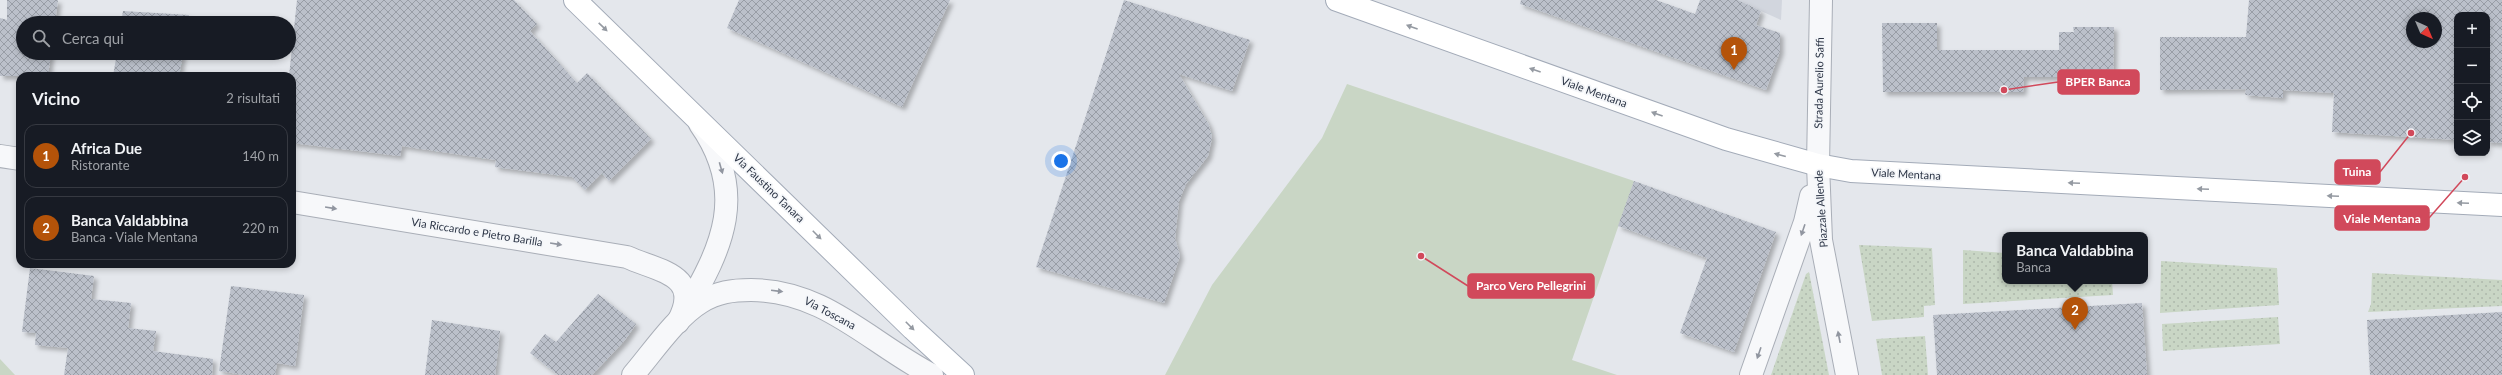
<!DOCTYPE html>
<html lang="it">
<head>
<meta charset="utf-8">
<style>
  :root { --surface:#171b24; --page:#242831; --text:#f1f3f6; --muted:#9ea1a6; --line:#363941; --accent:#b45309 }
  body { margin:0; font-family:Lato,sans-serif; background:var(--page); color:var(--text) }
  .controls { position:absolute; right:12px; top:12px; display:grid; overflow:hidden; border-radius:8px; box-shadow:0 2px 6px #0003 }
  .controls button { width:36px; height:36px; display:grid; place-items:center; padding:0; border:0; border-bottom:1px solid var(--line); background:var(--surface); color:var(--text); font:20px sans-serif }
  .compass { position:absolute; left:2406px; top:12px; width:36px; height:36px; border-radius:50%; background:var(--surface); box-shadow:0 2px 6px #0003; rotate:136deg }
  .you { position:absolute; left:1061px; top:161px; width:14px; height:14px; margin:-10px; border:3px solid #fff; border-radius:50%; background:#1a73e8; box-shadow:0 0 0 6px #1a73e833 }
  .badge { display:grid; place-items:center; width:26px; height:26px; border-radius:50%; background:var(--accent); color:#fff; font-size:13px; font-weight:700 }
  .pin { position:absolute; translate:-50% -33px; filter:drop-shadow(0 1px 2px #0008) }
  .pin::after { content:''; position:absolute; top:21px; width:14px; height:12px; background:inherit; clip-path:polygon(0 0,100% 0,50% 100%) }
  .popup { position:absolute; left:2002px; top:232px; width:146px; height:52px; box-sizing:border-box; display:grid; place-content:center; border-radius:8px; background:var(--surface); filter:drop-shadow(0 1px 3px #0005); font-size:13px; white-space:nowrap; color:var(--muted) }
  .popup b { font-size:15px; color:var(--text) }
  .popup::after { content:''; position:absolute; left:50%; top:100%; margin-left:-8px; border:8px solid transparent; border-top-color:var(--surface) }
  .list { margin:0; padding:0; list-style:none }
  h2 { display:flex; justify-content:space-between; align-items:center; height:52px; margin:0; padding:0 16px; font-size:17px }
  h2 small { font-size:13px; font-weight:400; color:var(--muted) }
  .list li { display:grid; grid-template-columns:26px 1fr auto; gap:12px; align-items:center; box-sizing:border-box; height:64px; margin:0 8px 8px; padding:0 8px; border:1px solid var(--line); border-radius:12px }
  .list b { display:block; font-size:15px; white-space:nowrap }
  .list p { margin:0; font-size:13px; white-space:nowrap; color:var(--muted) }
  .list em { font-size:13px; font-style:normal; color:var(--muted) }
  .icon { flex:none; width:22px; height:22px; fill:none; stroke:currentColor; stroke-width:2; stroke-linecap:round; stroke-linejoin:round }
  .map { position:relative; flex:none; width:2502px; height:375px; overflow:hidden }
  .search { position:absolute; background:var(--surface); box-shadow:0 2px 6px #0003; left:16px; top:16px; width:280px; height:44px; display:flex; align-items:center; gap:10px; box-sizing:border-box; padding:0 14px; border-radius:22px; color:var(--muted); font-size:15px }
  .panel { position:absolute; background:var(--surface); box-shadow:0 2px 6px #0003; left:16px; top:72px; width:280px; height:196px; border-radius:12px }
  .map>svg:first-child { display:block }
  .built { fill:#d2d6de }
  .grass { fill:url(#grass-dots) }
  .park { fill:#c9d6c5 }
  .building { fill:url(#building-cross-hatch); fill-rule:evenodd; filter:url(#shadow) }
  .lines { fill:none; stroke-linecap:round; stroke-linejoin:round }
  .minor-casing { stroke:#a9aeb7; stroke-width:24 }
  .major-casing { stroke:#a3abb8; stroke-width:24 }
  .minor { stroke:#f7f8fa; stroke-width:22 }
  .major { stroke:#fff; stroke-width:22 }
  .oneway { fill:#959aa2 }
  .oneway2 { fill:#9196a0 }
  .labels { text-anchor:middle; stroke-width:3.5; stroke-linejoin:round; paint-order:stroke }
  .street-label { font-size:11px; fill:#2b3445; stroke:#f4f6f9 }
  .leader { fill:none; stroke:#d1495b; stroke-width:1.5 }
  .callout-dot { fill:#d1495b; stroke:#f4f6f9; stroke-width:1.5 }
  .callout { fill:#d1495b; stroke:#d1495b; stroke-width:1.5 }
  .callout-label { font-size:12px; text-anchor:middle; font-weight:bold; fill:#fff }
</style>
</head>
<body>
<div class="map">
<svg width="2502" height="375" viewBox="0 0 2502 375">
  <defs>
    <pattern id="grass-dots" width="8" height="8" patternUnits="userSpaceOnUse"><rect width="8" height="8" fill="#c9d6c5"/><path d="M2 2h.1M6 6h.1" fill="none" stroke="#adb8ab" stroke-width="1.8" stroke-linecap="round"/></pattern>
    <pattern id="building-cross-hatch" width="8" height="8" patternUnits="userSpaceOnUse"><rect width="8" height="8" fill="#bbc0ca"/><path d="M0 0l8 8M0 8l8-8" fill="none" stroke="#989da6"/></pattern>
    <filter id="shadow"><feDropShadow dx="3.5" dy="3.5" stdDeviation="2" flood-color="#0004"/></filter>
  </defs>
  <rect width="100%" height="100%" fill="#e4e7ec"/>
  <path class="built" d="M1738,0H1782L1781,20L1761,11Z"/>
  <g class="grass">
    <path d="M1859,245L1932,248L1935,305L1924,306V317L1872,321Z"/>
    <path d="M1963,250L2005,253V281H2112L2113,295L1963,304Z"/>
    <path d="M2161,261L2277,268L2279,305L2160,313Z"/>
    <path d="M1809,272L1829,375H1771L1806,274Z"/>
    <path d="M2372,273L2502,280V306L2368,312L2371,304Z"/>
    <path d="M2278,317L2280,344L2163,351L2162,324Z"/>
    <path d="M1925,336L1928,375H1882L1876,339Z"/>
  </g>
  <g class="park">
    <path d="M1347,84L1634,181L1572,360L1617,375H1165L1212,285L1322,138Z"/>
    <path d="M0,359L15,375H0Z"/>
  </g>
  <g class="building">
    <path d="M7,0H58L55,23H23V53H51L48,76H0V18L7,20Z"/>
    <path d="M297,0H514L537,24L530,31L577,83L587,73L651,139L609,181L602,173L585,190L572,177L495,167L496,160L402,146L400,156L292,143V76H289Z"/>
    <path d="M739,0H950L902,107L727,28Z"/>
    <path d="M1124,0L1250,40L1232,91L1179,74L1209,125L1212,138L1208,156L1186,184L1179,201L1175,238L1180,256L1164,303L1036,267Z"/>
    <path d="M1521,0H1656L1695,14L1700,0H1738L1761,11L1756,25L1780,33V51L1766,90L1520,4Z"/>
    <path d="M2249,0H2502V143L2487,142V15H2457V140L2332,132L2334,93L2283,90V98L2245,95L2246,89L2160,90V37H2246ZM2412,18H2436V42H2412Z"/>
    <path d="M123,11L189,15L188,23H121Z"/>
    <path d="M1882,23H1937V50H2059V32H2074L2073,27H2114L2113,87L2078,86V77H2024L2023,92H1883Z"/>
    <path d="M117,53H183L179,76H113Z"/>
    <path d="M1634,181L1776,232L1734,352L1680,333L1707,258L1618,226Z"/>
    <path d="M30,268L94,276L91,299L131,303L128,328L156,331L153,351L213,359L212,375H64L68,348L35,345L36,333L22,332Z"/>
    <path d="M231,286L304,295L295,366L277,363L275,375H245L219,371Z"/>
    <path d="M598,294L636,324L625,340L592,375H558L530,353L545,334L556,342Z"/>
    <path d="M2142,303L2147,375H1937L1933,315Z"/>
    <path d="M2502,312V375H2370L2367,320Z"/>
    <path d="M432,320L500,331L495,375H425Z"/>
  </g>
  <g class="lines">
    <g class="minor-casing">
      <g id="minor">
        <path d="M1821,0L1818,165L1821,240L1847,375"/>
        <path d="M0,156L20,159"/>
        <path d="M292,202L627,257C657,271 704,274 678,322"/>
        <path d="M685,311C723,247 748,192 700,124"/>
        <path d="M633,375C652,353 676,317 701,302C717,292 733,290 751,290C825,290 870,343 932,375"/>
        <path d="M1751,375L1805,222L1811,196"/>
      </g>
    </g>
    <g class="major-casing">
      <g id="major">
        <path d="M575,0L913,329L963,375"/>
        <path d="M1337,0L1726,139L1818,165L1851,171L2502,205"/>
      </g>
    </g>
    <use href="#minor" class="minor"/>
    <use href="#major" class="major"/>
  </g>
  <defs><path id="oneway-solid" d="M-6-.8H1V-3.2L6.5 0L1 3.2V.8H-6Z"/></defs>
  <g class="oneway">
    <use href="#oneway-solid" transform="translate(603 27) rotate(44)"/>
    <use href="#oneway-solid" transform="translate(1412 27) rotate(-160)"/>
    <use href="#oneway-solid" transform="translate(1535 70) rotate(-161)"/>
    <use href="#oneway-solid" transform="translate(1657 114) rotate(-160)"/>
    <use href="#oneway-solid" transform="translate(1780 155) rotate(-165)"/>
    <use href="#oneway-solid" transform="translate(2074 183) rotate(-177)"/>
    <use href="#oneway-solid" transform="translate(2203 189) rotate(-177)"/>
    <use href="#oneway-solid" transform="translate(2333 196) rotate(-177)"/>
    <use href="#oneway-solid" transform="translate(2463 203) rotate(-177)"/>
    <use href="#oneway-solid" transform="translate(817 235) rotate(45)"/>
    <use href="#oneway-solid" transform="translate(910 326) rotate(45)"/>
  </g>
  <g class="oneway2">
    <use href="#oneway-solid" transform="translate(721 168) rotate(74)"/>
    <use href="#oneway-solid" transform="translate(331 208) rotate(9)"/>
    <use href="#oneway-solid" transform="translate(1803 230) rotate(109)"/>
    <use href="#oneway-solid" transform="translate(556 244) rotate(9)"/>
    <use href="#oneway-solid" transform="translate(777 291) rotate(7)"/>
    <use href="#oneway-solid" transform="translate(1839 337) rotate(-101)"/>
    <use href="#oneway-solid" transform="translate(1759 353) rotate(109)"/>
  </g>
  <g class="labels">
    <g class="street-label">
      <text transform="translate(1819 83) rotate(-89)" y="4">Strada Aurelio Saffi</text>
      <text transform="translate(1594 92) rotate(20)" y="4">Viale Mentana</text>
      <text transform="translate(1906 174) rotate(3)" y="4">Viale Mentana</text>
      <text transform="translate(769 188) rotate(44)" y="4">Via Faustino Tanara</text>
      <text transform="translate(1821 209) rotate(-94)" y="4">Piazzale Allende</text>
      <text transform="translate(477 232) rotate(9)" y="4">Via Riccardo e Pietro Barilla</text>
      <text transform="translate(830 313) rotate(28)" y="4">Via Toscana</text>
    </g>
  </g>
  <path class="leader" d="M2004 90L2058 82M2411 133L2380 172M2465 177L2429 218M1421 256L1468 286"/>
  <g class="callout-dot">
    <circle cx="2004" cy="90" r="4"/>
    <circle cx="2411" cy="133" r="4"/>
    <circle cx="2465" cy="177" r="4"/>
    <circle cx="1421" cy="256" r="4"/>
  </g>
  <g class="callout">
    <rect x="2058" y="70" width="81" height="24" rx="4"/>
    <rect x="2335" y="160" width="45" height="24" rx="4"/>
    <rect x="2335" y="206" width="94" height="24" rx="4"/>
    <rect x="1468" y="274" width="126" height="24" rx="4"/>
  </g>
  <g class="callout-label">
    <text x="2098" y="86">BPER Banca</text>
    <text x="2357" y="176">Tuina</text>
    <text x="2382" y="223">Viale Mentana</text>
    <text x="1531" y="290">Parco Vero Pellegrini</text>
  </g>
</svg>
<div class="controls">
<button>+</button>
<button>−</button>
<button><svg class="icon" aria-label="locate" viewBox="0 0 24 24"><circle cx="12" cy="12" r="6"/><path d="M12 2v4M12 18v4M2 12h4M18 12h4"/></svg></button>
<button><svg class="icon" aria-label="layers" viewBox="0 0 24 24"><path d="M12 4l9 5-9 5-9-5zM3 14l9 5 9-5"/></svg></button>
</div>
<svg class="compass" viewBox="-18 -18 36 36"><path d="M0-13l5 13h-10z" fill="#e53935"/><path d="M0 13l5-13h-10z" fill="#9ea1a6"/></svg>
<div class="you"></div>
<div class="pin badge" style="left:1734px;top:70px">1</div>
<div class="pin badge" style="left:2075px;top:330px">2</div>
<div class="popup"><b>Banca Valdabbina</b>Banca</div>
<div class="search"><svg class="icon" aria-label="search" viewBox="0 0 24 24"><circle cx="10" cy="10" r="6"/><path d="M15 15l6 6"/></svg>Cerca qui</div>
<section class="panel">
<h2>Vicino<small>2 risultati</small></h2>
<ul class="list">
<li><span class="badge">1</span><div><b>Africa Due</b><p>Ristorante</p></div><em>140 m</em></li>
<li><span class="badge">2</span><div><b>Banca Valdabbina</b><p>Banca · Viale Mentana</p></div><em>220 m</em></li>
</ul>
</section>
</div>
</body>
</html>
